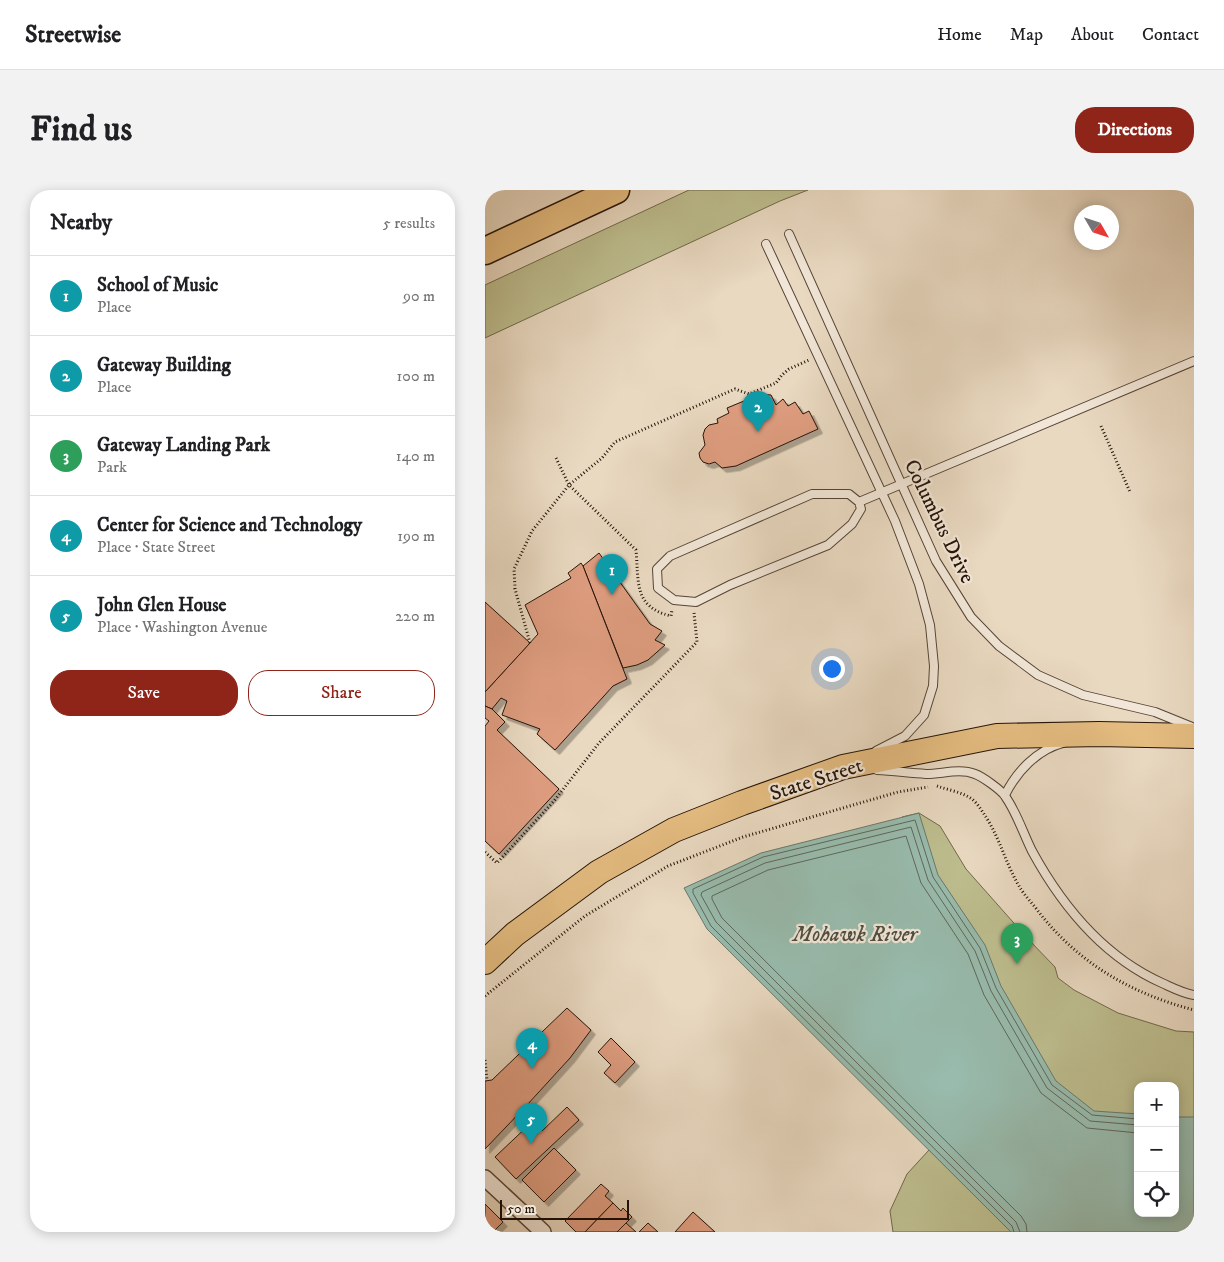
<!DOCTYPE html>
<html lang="en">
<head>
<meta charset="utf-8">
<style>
  :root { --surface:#fff; --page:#f2f2f2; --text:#202124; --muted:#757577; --line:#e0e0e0; --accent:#8f2418 }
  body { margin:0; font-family:"IM FELL DW Pica",serif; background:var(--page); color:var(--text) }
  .controls { position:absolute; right:15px; bottom:15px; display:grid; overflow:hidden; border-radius:10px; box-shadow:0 2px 12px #0003 }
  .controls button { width:45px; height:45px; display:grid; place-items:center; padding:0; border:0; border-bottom:1px solid var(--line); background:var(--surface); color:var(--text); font:25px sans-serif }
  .compass { position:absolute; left:589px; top:15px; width:45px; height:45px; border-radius:50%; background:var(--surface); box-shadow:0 2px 12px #0003; rotate:129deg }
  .scale { position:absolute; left:15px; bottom:12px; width:129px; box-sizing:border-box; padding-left:5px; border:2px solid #251308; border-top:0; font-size:14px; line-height:18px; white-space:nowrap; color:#251308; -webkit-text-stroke:4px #f1e6d7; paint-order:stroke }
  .you { position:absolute; left:346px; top:478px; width:18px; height:18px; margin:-12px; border:4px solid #fff; border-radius:50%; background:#1a73e8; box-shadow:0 0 0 8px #1a73e833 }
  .badge { display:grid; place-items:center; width:32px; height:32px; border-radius:50%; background:var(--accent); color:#fff; font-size:16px; font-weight:700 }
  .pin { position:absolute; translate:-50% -41px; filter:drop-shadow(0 1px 2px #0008) }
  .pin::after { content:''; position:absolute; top:26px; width:18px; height:15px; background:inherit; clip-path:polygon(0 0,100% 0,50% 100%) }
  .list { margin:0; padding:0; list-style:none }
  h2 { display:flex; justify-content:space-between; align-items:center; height:65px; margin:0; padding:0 20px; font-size:21px }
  h2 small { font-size:16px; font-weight:400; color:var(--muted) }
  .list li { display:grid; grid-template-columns:32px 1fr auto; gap:15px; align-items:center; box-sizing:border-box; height:80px; padding:0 20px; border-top:1px solid var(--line) }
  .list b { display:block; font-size:19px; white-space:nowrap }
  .list p { margin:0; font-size:16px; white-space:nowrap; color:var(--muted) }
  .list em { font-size:16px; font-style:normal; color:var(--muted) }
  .actions { display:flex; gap:10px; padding:15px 20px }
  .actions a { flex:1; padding:11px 0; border:1px solid var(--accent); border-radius:20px; text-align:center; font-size:18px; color:var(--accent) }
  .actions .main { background:var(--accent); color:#fff }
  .icon { flex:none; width:28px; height:28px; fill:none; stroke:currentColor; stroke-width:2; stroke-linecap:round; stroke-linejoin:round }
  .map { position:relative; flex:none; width:709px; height:1042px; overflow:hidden; border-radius:20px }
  header { display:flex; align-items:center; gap:30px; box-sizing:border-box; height:70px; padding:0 25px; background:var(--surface); border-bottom:1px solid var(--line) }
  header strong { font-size:24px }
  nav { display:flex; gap:28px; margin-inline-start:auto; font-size:18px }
  .intro { display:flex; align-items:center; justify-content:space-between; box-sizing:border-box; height:120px; padding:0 30px }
  h1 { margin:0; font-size:35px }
  .button { padding:12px 22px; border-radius:20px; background:var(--accent); color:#fff; font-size:18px; font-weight:700 }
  main { display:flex; gap:30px; padding:0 30px }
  aside { flex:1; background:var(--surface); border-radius:20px; box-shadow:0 2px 12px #0003 }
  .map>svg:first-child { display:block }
  .green { fill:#bdbd8e; stroke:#71684b }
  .water { fill:#98bbad; stroke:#6a786b }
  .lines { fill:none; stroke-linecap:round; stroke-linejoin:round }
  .shore { stroke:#5e675a; stroke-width:1 }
  .building { fill:#df9d80; stroke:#251308; filter:url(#shadow) }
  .lane-casing { stroke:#564436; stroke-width:10 }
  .street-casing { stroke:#564436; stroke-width:18 }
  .primary-casing { stroke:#251308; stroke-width:26 }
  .highway-casing { stroke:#251308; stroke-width:29 }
  .path { stroke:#251308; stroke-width:3; stroke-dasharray:1 2.5; stroke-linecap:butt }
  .lane { stroke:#f1e6d7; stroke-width:8 }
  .street { stroke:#f1e6d7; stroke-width:15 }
  .primary { stroke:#e4bc80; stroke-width:24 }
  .highway { stroke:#e4bc80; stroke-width:26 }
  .labels { text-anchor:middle; stroke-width:4.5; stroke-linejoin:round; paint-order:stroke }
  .street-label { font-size:21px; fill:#251308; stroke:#f1e6d7 }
  .water-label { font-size:22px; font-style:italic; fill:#4d4e42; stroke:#f1e6d7 }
</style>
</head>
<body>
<header>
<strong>Streetwise</strong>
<nav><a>Home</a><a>Map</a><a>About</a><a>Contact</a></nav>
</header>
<div class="intro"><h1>Find us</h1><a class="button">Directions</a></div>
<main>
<aside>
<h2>Nearby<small>5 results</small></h2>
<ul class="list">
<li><span class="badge" style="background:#0f9aa8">1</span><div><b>School of Music</b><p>Place</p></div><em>90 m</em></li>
<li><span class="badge" style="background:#0f9aa8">2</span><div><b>Gateway Building</b><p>Place</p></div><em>100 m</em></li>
<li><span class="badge" style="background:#2e9e5b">3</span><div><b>Gateway Landing Park</b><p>Park</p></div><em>140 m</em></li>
<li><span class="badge" style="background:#0f9aa8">4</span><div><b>Center for Science and Technology</b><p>Place · State Street</p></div><em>190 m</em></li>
<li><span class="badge" style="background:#0f9aa8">5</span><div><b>John Glen House</b><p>Place · Washington Avenue</p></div><em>220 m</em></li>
</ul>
<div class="actions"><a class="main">Save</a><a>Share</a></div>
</aside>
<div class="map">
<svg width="709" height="1042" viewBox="0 0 709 1042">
  <defs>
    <filter id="shadow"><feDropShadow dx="4.5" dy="4.5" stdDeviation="0" flood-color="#0004"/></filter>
  </defs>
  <rect width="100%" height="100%" fill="#e9d9c1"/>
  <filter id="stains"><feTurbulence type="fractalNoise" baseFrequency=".004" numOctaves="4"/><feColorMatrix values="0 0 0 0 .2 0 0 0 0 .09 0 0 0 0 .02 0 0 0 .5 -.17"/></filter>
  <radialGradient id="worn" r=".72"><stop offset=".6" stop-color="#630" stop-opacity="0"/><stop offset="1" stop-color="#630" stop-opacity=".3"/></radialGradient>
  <g class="green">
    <path d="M204,0H323L295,11L0,148V95Z"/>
    <path d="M434,623L455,636L481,679L543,749L570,777L573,788L589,800L633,823L691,841L709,842V980L690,990V896H653V999L630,1001L417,627Z"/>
    <path d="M444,960L526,1042H408L405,1021L422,984Z"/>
  </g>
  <path class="water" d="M434,623L453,685L500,755L516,796L571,891L609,921L653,924V1023H690V927H709V1042H526L222,739L199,698L276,663Z"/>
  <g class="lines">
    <g class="shore">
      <path d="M529,1042L527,1036L226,736L208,703V699L278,667L430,630L448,687L495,758L511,798L567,895L607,925L653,929"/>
      <path d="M535,1042L531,1032L231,732L216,705L217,702L280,673L426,637L443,690L490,761L506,801L562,898L605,931L653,935"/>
      <path d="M542,1042L541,1034L536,1026L237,728L227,709V706L283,680L421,646L436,693L483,764L499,805L556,903L602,938L653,943"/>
    </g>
  </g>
  <g class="building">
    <path d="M275,204L286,205L291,215L298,209L303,216L310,212L318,224L324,221L333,239L251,276L237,278L230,272L224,274L218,272L215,268L214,263L220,255L218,245L220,239L224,235L233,233L232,229L244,223L242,218L259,211L262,216Z"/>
    <path d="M114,363L165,434L177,441L170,450L180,455L163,470L152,475L138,478L98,376Z"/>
    <path d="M96,373L98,376L142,489L128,496L70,560L52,544L55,539L17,525L22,511L16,508L7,519L0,516V502L53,444L40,415L86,388L83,383Z"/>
    <path d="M0,412L45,453L0,502Z"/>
    <path d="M0,516L7,519L20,532L12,540L74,599L14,664L0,651V536L4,531L0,528Z"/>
    <path d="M82,818L106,840L85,868L42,915L0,959V891L7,890Z"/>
    <path d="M126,848L150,872L130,893L119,883L126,875L113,862Z"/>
    <path d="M82,917L94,930L31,989L10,967L48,931L57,941Z"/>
    <path d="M69,958L91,980L59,1012L37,990Z"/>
    <path d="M116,994L124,1001L120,1006L128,1013L100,1042H91L80,1031Z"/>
    <path d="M128,1013L136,1021L138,1018L147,1027L132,1042H100Z"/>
    <path d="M0,1014L18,1032L8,1042H0Z"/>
    <path d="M208,1022L230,1042H190Z"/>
    <path d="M141,1033L151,1042H132Z"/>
    <path d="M163,1033L173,1042H154Z"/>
  </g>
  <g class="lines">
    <g class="lane-casing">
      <g id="lane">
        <path d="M304,44L451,371L486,427L514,456L553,485L598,505L670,522L707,537"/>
        <path d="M281,54L410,331L434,394L445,435L449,476L448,496L439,525L420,546L391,561"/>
        <path d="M327,304H364L374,312L376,319L367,334L343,355L245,395L211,412L189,410L173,398L172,379L185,366Z"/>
        <path d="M374,312L709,171"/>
        <path d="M392,580C409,581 425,583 441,584C457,584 475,578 490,584C498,587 516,600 520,606C532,623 538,643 547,661C577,716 619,767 677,793C688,798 697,803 709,805"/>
        <path d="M520,605C532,581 552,560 578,553"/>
      </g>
    </g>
    <g class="street-casing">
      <path id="street" d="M0,988L58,1042"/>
    </g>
    <g class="primary-casing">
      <path id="primary" d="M0,772L30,744L114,682L189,640L257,613L358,577L512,546L614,544L709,546"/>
    </g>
    <g class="highway-casing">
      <path id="highway" d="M0,61L131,0"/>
    </g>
    <g class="path">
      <path d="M616,236L645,302"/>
      <path d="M71,268L84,295L151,360C154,391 148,417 186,426L187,420"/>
      <path d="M45,453L30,399L29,379L47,341L84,295L117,268L130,252L250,199L264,204L291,193L297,185L304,179L324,170"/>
      <path d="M452,596C463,600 477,602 487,609C493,614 497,621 501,627C515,649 521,674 534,696C538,703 544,710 550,717C590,771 644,803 709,820"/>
      <path d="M0,662L12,673L69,611L114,553L212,452L209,423"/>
      <path d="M0,806L100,726L183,676L258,647L413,602L443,597"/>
      <path d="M0,870L2,891"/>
    </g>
    <use href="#lane" class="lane"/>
    <use href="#street" class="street"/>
    <use href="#primary" class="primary"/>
    <use href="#highway" class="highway"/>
  </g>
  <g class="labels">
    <g class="street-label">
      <text transform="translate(455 331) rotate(64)" y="7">Columbus Drive</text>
      <text transform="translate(331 589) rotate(-18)" y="7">State Street</text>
    </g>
    <g class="water-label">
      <text x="370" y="751">Mohawk River</text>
    </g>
  </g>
  <rect width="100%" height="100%" filter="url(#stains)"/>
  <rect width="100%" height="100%" fill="url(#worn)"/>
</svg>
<div class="controls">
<button>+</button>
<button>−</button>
<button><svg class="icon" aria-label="locate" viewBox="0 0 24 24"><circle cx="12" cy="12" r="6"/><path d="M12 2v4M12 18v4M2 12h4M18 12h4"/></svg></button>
</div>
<svg class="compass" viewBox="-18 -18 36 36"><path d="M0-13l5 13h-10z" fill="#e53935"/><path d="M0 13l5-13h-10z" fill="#757577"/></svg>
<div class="scale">50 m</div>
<div class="you"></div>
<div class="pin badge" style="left:127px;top:405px;background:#0f9aa8">1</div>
<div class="pin badge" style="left:273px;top:242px;background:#0f9aa8">2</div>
<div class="pin badge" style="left:532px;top:774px;background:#2e9e5b">3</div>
<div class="pin badge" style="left:47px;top:879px;background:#0f9aa8">4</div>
<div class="pin badge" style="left:46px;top:954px;background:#0f9aa8">5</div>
</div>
</main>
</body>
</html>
